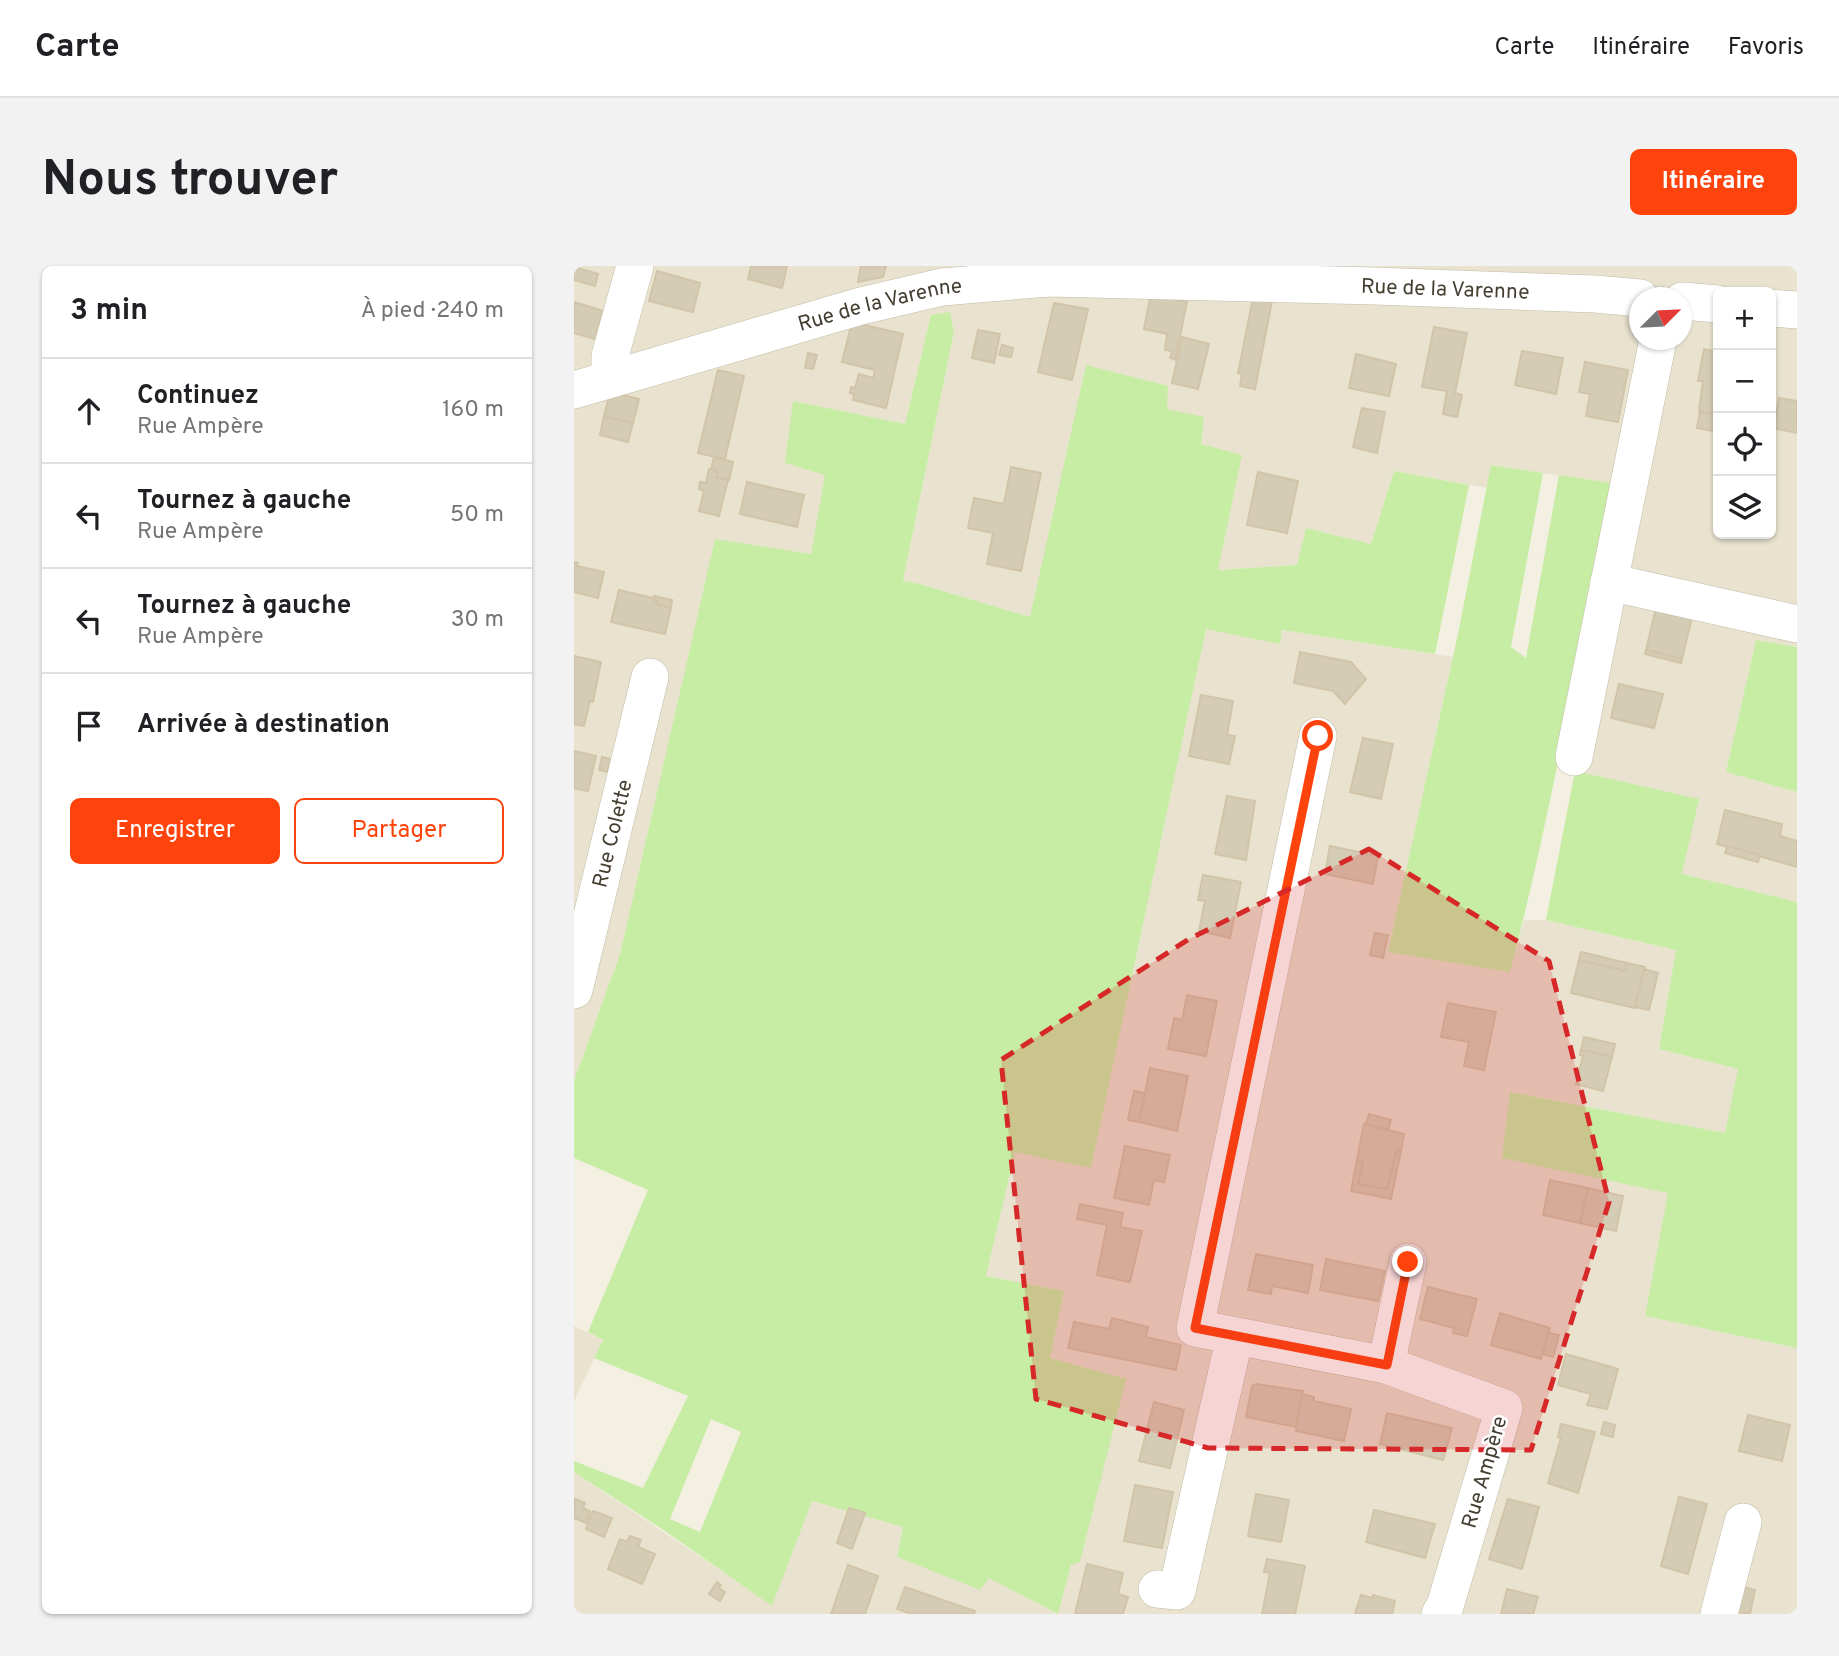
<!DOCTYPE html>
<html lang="fr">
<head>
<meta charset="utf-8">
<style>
  :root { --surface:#fff; --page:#f2f2f2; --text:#202124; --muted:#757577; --line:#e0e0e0; --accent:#ff430d }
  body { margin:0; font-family:Overpass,sans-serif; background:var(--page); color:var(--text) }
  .controls { position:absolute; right:21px; top:21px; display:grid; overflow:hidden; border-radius:10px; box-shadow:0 2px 5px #0004 }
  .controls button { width:63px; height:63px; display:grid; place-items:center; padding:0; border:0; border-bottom:2px solid var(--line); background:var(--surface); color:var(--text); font:35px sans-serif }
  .compass { position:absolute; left:1055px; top:21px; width:63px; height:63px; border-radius:50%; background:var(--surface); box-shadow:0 2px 5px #0004; rotate:66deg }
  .stop { position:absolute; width:21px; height:21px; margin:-16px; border:5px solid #ff430d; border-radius:50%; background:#fff }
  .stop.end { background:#ff430d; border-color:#fff; box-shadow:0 2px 7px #0008 }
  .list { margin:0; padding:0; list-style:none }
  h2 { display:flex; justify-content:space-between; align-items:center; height:91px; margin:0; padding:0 28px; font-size:30px }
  h2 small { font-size:23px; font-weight:400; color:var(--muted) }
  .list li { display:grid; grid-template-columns:46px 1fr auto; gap:21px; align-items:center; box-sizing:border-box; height:105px; padding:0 28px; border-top:2px solid var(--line) }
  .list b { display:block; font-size:26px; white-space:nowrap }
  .list p { margin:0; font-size:23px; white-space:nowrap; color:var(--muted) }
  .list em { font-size:23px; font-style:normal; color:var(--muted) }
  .actions { display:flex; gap:14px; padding:21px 28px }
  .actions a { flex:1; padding:16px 0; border:2px solid var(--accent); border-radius:10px; text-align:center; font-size:24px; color:var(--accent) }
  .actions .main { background:var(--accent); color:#fff }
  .icon { flex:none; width:38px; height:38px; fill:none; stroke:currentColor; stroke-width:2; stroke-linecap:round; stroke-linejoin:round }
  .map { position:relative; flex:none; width:1223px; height:1348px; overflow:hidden; border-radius:10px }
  header { display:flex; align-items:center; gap:42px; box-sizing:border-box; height:98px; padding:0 35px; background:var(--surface); border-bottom:2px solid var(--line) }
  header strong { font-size:33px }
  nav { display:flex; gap:38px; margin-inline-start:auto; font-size:24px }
  .intro { display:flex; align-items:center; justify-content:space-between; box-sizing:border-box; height:168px; padding:0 42px }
  h1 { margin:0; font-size:49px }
  .button { padding:18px 32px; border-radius:10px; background:var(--accent); color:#fff; font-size:24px; font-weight:700 }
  main { display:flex; gap:42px; padding:0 42px }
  aside { flex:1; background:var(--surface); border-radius:10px; box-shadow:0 2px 5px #0004 }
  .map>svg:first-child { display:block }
  .residential { fill:#e8e2cf; fill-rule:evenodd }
  .green { fill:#c7eda5; fill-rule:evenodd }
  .building { fill:#d5ccb6; stroke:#d1c4a8; stroke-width:2 }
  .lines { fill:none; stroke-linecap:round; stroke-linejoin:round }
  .minor-casing { stroke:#c2bba6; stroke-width:38 }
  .minor { stroke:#fff; stroke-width:37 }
  .route { stroke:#ff430d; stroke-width:9 }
  .marked { fill:#d62828; fill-opacity:0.2; stroke:#d62828; stroke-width:5; stroke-dasharray:14 9; stroke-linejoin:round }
  .labels { text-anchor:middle; stroke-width:5; stroke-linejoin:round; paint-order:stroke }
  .street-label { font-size:21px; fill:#453f32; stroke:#fff }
</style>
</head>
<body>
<header>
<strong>Carte</strong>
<nav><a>Carte</a><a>Itinéraire</a><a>Favoris</a></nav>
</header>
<div class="intro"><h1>Nous trouver</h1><a class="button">Itinéraire</a></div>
<main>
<aside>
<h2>3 min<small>À pied · 240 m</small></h2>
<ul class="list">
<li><svg class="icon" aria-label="ahead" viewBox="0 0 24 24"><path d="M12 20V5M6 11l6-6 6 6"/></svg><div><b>Continuez</b><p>Rue Ampère</p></div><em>160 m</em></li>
<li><svg class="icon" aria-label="left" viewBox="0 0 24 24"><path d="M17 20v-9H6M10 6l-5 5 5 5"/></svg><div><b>Tournez à gauche</b><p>Rue Ampère</p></div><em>50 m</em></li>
<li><svg class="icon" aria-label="left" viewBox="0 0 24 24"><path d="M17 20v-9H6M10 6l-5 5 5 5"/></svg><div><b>Tournez à gauche</b><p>Rue Ampère</p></div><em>30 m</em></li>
<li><svg class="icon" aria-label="arrive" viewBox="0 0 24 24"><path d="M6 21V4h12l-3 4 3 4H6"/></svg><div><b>Arrivée à destination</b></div></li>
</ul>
<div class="actions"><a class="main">Enregistrer</a><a>Partager</a></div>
</aside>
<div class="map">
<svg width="1223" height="1348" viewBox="0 0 1223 1348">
  <rect width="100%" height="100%" fill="#f3efe1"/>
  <g class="residential">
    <path d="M0,0H1223V381L1182,374L1152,506L1223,526V636L1108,608L1001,505L1036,217L917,199L914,222L820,205L797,278L732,262L724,299L643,304L456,351L346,318L329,316L380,67L376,46L357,49L331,158L219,135L252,209L237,288L141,274L46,688L0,815ZM1144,26H1197V268H1144ZM1066,32H1108V74H1066Z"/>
    <path d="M632,362L705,378L707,364L879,391L814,686L936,706L950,654H972L1102,684L1085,783L1165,803L1151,867L937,826L1095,927L1071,1050L1223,1082V1348H484L497,1299L476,1092L490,1025L412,1010L441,885L517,901Z"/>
    <path d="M0,1060L29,1074L0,1135Z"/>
    <path d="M0,1206L198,1339L238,1235L329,1261L323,1291L415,1311L483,1348H0Z"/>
  </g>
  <g class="green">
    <path d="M376,46L380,66L329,315L346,318L456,351L512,99L594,120L593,143L630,151L627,178L668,189L644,304L723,299L732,262L797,278L820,205L895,219L861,388L708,364L706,378L632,363L517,902L441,886L412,1010L490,1025L476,1092L552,1113L506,1296L497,1299L484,1348L415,1312L406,1324L323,1291L329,1261L238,1235L198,1340L88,1263L0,1206V1195L69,1222L114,1130L20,1092L29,1074L14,1066L74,924L0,892V815L46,688L141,273L237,288L251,209L211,197L219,135L331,158L357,49ZM137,1153L167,1166L126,1266L96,1253Z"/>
    <path d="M917,199L969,207L937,381L952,392L985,209L1037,217C1006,380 978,545 936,706L814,686L884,368Z"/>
    <path d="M1182,374L1223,381V526L1152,506Z"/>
    <path d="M1001,505L1125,533L1108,608L1223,636V1082L1071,1050L1094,927L928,892L936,826L1151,867L1164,803L1085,783L1102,684L972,654Z"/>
  </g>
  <g class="building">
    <path d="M177,0H213L208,22L174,13Z"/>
    <path d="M287,0H312L309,11L284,16Z"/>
    <path d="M0,1L24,8L21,20L0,14Z"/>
    <path d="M83,5L126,17L119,46L75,35Z"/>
    <path d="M577,28L613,36L601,94L596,92L598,85L591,84L593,68L570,63Z"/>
    <path d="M679,32L698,35L681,123L666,120L668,108L664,107Z"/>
    <path d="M0,36L29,45L21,73L0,67Z"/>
    <path d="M480,37L514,43L498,114L464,106Z"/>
    <path d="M278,56L329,68L312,142L279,134L280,128L276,127L277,121L281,122L285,108L299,112L301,104L268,96Z"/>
    <path d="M860,61L893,67L881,127L888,129L883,151L869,148L873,125L848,121Z"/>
    <path d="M404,64L426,68L420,97L398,92Z"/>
    <path d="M608,71L635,78L624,123L598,117Z"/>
    <path d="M428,79L439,82L437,91L425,89Z"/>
    <path d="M1130,83L1144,86V149L1125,145L1129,115H1124Z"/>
    <path d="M948,85L989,92L982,128L941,119Z"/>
    <path d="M234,87L243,89L239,103L231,102Z"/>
    <path d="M782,88L822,98L815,130L775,122Z"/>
    <path d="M1011,96L1054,104L1044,156L1012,150L1016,128L1005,126Z"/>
    <path d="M144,104L170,110L151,193L124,187Z"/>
    <path d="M36,126L65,133L59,157L30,150Z"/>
    <path d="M1205,132L1223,135V167L1200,162Z"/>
    <path d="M788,142L811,146L803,187L779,181Z"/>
    <path d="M1126,146L1144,149V166L1123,162Z"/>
    <path d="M30,150L59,157L54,176L26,169Z"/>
    <path d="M140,191L159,196L155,214L142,211L144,205L137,203Z"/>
    <path d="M437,201L467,207L447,305L413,298L419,267L394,262L400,232L430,238Z"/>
    <path d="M135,203L144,205L142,211L154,214L145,250L125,245L130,225L125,223L126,216L132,217Z"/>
    <path d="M684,206L724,215L713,267L673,259Z"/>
    <path d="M173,216L230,229L223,261L166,248Z"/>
    <path d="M0,296L4,297L3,300L30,306L24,332L0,326Z"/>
    <path d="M45,324L79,332L85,339L97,342L91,368L37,356Z"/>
    <path d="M80,330L98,334L97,342L85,339Z"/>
    <path d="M1082,342L1118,351L1108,393L1072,384Z"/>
    <path d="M1072,384L1108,393L1107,397L1071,388Z"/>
    <path d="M726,386L777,396L792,413L771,438L759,425L720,417Z"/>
    <path d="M0,390L27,396L19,436L16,435L10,460L0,458Z"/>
    <path d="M1045,418L1089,428L1080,462L1037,452Z"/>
    <path d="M627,429L659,435L653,469L661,470L655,498L615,490Z"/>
    <path d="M789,472L819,478L807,533L776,526Z"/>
    <path d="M0,485L22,490L14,525L0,522Z"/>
    <path d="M28,491L37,493L34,506L25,504Z"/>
    <path d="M653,530L681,535L672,594L641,588Z"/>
    <path d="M1151,544L1208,558L1206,570L1223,575V601L1143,578Z"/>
    <path d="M756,580L804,590L799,618L751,608Z"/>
    <path d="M1153,580L1186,589L1184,596L1151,587Z"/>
    <path d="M629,609L667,616L656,672L625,665L631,635L624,634Z"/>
    <path d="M801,667L814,669L809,692L796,689Z"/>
    <path d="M1007,686L1053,697L1052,705L1005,694Z"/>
    <path d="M1005,694L1052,705L1053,697L1071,701L1061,742L997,727Z"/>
    <path d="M1070,703L1084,707L1075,744L1061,741Z"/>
    <path d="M613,729L643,735L632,790L594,783L600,752L608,754Z"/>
    <path d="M874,737L922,746L910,804L890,800L895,776L867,771Z"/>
    <path d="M1010,771L1041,778L1038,791L1007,784Z"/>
    <path d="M1007,784L1038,791L1029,825L1002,818L1009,790L1006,789Z"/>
    <path d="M576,802L614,810L603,865L565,856Z"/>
    <path d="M560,825L571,827L565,856L554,854Z"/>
    <path d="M795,848L817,854L814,864L792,858Z"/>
    <path d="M790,858L830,868L827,885L823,884L813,923L784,918L789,895L783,894Z"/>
    <path d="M551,880L596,889L590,916L580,914L575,939L540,932Z"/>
    <path d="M823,884L827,885L817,933L777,925L783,894L789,895L784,918L813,923Z"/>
    <path d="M976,914L1014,922L1006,957L969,949Z"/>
    <path d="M1014,922L1049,930L1042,965L1006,957Z"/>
    <path d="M506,938L549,947L546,961L568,965L556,1016L523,1009L533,959L503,953Z"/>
    <path d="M682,988L739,999L734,1027L698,1020L697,1028L674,1024Z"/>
    <path d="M752,993L811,1005L804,1035L746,1024Z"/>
    <path d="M854,1021L903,1033L893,1070L879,1067L880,1062L846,1053Z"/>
    <path d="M926,1047L976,1062L967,1093L917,1079Z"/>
    <path d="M538,1052L574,1061L572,1071L607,1079L602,1104L494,1082L500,1056L535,1063Z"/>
    <path d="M974,1067L985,1069L979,1091L969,1088Z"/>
    <path d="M992,1088L1044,1103L1033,1143L1013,1139L1017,1128L984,1119Z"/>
    <path d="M682,1118L729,1125L722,1161L672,1151L678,1120Z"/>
    <path d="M728,1128L740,1131V1135L777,1143L770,1175L722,1165Z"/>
    <path d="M580,1136L610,1144L596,1202L565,1195Z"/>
    <path d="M813,1147L878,1162L869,1194L806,1178Z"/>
    <path d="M1174,1149L1216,1159L1208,1195L1165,1185Z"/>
    <path d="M1030,1156L1041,1159L1039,1171L1027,1168Z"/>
    <path d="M987,1158L1021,1166L1004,1227L974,1217L987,1172L984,1171Z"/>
    <path d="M561,1219L599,1226L588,1282L550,1275Z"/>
    <path d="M682,1228L715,1234L707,1276L674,1270Z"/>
    <path d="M1105,1231L1133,1238L1114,1308L1087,1300Z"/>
    <path d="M1,1233L11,1237L9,1242L16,1245L12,1257L0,1252Z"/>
    <path d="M934,1233L965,1241L948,1303L915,1293Z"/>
    <path d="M275,1242L291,1247L278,1283L263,1277Z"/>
    <path d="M800,1244L861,1258L851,1292L792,1276Z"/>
    <path d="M19,1245L38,1252L30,1271L12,1263Z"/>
    <path d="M56,1270L67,1274L64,1281L81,1288L68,1318L34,1303L46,1273L53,1276Z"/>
    <path d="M693,1293L731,1300L721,1348H688L696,1307L690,1306Z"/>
    <path d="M513,1298L549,1307L544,1328L554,1331L549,1348H501Z"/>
    <path d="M274,1299L304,1310L291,1348H257Z"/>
    <path d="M143,1316L147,1319L145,1322L151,1326L146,1335L135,1328Z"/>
    <path d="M331,1321L401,1345L400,1348H338L323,1343Z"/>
    <path d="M1169,1321L1181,1324L1176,1348L1162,1346Z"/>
    <path d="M933,1323L964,1331L959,1348H927Z"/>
    <path d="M787,1329L799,1332V1329L821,1335L818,1348H781Z"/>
  </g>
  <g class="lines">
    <g class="minor-casing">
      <g id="minor">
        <path d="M1108,35L1144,38"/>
        <path d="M1197,42L1223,44"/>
        <path d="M36,113V90L61,0"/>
        <path id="s1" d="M0,124L287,40L368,21L475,12L801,20L1021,28L1066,32"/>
        <path d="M1035,316L1223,358"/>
        <path d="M744,470L621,1062L812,1099L930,1142L871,1340L866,1348"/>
        <path d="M1000,491L1084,74"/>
        <path id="s2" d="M0,724L76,411"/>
        <path d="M812,1099L834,996"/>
        <path d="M583,1323L603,1325L661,1070"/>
        <path d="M1145,1348L1169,1256"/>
      </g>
    </g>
    <use href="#minor" class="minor"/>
  </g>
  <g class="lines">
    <path class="route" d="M744,470L621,1062L813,1099L834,996"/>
  </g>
  <path class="marked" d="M795,583L975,695L1035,936L957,1184L634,1182L462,1133L427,794L615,673Z"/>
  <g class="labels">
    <g class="street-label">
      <text dy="7" stroke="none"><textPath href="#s1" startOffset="886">Rue de la Varenne</textPath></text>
      <text dy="7" stroke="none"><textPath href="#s1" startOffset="318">Rue de la Varenne</textPath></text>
      <text dy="7" stroke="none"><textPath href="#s2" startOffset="161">Rue Colette</textPath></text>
      <text transform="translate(910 1206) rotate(-74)" y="7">Rue Ampère</text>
    </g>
  </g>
</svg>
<div class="controls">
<button>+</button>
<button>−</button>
<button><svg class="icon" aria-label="locate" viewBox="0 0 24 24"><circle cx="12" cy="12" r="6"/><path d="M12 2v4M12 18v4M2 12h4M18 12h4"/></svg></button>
<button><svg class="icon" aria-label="layers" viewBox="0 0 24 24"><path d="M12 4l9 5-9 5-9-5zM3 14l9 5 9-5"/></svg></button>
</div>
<svg class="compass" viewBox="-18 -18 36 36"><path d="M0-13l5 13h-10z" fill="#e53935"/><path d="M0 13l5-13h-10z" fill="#757577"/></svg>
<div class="stop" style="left:744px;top:470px"></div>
<div class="stop end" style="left:834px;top:996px"></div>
</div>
</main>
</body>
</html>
